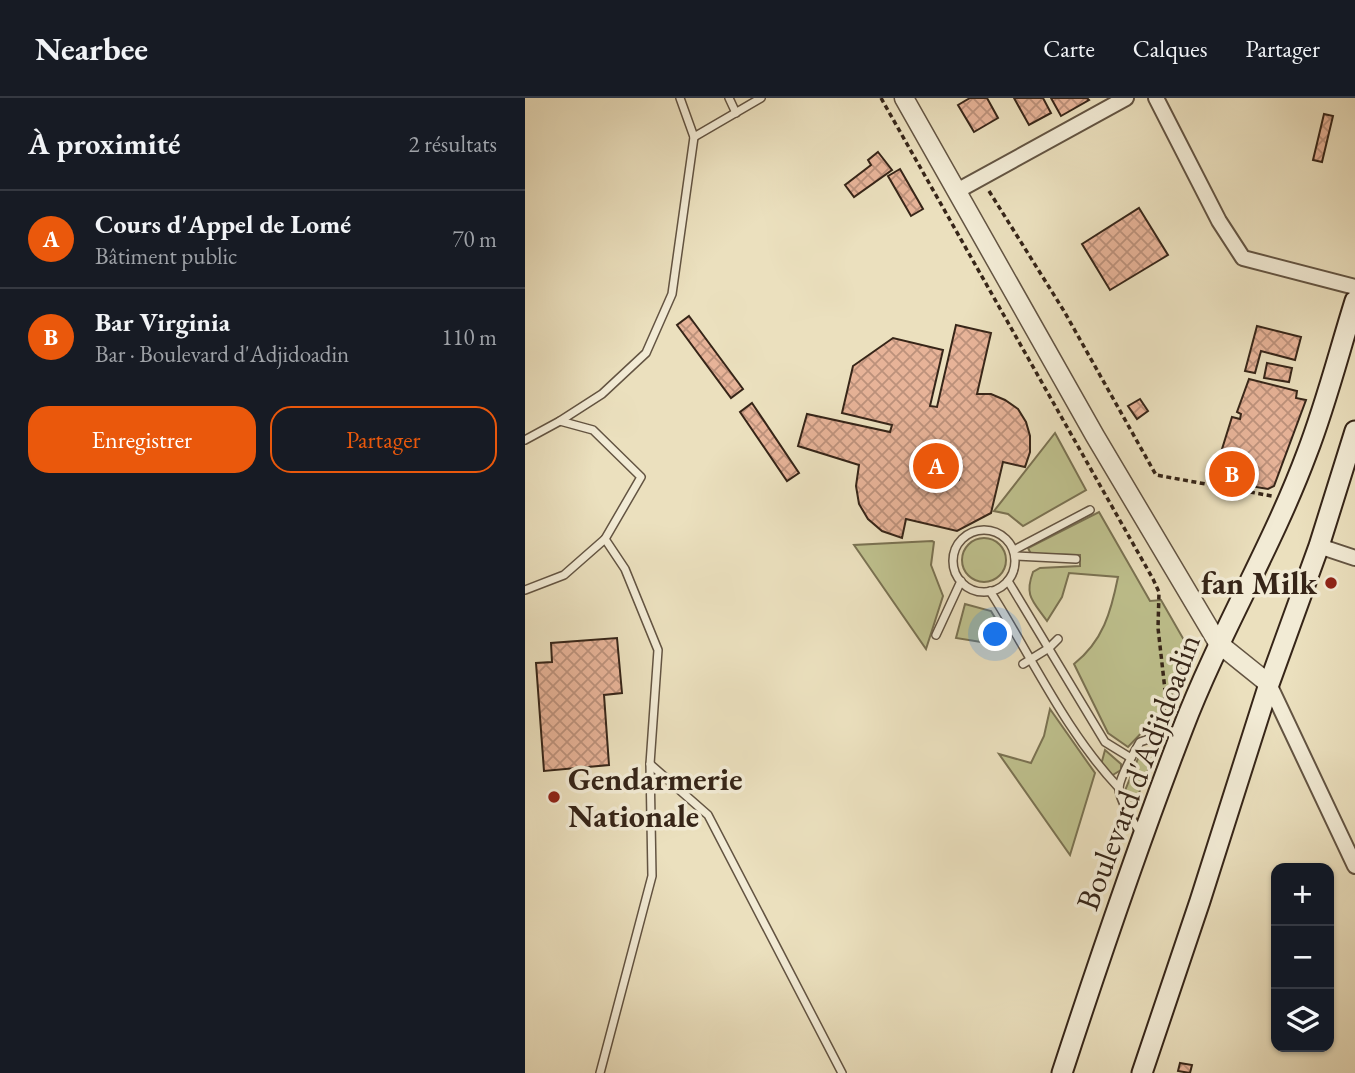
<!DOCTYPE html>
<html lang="fr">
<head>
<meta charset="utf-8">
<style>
  :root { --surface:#171b24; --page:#20242c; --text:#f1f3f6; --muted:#9ea1a6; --line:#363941; --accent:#ea580c }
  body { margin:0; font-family:"EB Garamond",serif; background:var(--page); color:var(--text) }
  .controls { position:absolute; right:21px; bottom:21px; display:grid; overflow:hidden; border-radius:14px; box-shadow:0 2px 5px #0004 }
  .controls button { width:63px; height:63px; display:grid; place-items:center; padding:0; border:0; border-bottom:2px solid var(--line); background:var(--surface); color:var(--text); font:35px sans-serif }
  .you { position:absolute; left:471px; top:537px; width:24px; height:24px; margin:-18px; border:5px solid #fff; border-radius:50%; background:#1a73e8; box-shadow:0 0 0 10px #1a73e833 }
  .badge { display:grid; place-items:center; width:46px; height:46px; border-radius:50%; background:var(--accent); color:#fff; font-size:23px; font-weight:700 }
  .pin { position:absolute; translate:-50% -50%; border:4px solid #fff; box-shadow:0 2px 7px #0006 }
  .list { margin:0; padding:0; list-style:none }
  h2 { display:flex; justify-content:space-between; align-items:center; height:91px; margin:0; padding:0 28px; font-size:30px }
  h2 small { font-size:23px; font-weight:400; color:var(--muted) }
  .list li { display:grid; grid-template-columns:46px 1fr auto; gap:21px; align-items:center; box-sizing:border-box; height:98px; padding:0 28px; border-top:2px solid var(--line) }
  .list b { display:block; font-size:26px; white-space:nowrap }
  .list p { margin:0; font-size:23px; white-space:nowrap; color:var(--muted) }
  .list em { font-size:23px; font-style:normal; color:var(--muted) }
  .actions { display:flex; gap:14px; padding:21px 28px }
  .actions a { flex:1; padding:16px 0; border:2px solid var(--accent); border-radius:21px; text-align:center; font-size:24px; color:var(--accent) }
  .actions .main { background:var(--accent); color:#fff }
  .icon { flex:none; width:38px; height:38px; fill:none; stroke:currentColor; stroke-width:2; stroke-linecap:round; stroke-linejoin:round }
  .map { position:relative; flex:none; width:830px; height:975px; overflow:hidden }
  header { display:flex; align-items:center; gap:42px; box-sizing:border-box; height:98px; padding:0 35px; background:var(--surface); border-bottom:2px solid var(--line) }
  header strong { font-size:33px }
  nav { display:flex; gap:38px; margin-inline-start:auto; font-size:24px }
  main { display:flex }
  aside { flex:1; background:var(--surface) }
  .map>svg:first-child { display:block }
  .green { fill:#bec08d; stroke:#7a7252; stroke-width:2 }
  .building { fill:url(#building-cross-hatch); stroke:#362518; stroke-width:2; fill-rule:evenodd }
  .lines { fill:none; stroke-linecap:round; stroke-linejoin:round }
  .service-casing { stroke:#635442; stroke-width:10 }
  .minor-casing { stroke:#635442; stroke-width:18 }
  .tertiary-casing { stroke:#635442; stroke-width:21 }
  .secondary-casing { stroke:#362518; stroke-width:23 }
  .path { stroke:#362518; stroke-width:3.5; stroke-dasharray:5 3.5; stroke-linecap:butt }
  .service { stroke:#f2ebd5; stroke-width:7 }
  .minor { stroke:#f2ebd5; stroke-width:14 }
  .tertiary { stroke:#f2ebd5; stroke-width:18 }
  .secondary { stroke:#f2ebd5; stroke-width:19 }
  .poi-dot { fill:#8f2418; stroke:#f2ebd5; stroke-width:2.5 }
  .labels { text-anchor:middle; stroke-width:7; stroke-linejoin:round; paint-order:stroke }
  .poi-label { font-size:32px; font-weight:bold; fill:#362518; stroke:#f2ebd5; text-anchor:end }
  .street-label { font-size:32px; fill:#362518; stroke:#f2ebd5 }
</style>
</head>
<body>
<header>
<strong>Nearbee</strong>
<nav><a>Carte</a><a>Calques</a><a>Partager</a></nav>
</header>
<main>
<aside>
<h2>À proximité<small>2 résultats</small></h2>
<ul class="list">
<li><span class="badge">A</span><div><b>Cours d'Appel de Lomé</b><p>Bâtiment public</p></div><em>70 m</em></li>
<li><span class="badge">B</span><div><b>Bar Virginia</b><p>Bar · Boulevard d'Adjidoadin</p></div><em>110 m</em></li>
</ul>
<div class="actions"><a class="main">Enregistrer</a><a>Partager</a></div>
</aside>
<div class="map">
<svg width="830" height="975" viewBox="0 0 830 975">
  <defs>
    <pattern id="building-cross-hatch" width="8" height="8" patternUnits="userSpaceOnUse" patternTransform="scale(1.75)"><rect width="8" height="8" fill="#e7b398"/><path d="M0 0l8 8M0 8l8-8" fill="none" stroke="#bc917b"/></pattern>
  </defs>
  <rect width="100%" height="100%" fill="#ebe0be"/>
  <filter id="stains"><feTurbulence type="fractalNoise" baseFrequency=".00286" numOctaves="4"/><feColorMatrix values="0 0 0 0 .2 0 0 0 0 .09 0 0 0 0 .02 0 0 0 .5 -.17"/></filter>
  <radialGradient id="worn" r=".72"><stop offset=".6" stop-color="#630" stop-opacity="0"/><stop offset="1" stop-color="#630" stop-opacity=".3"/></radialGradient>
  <g class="green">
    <path d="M530,335L561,392L498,428L483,416L469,413Z"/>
    <path d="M574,414L625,503L636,502L663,549L644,606L603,649L583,635L549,566C578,543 586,514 593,479L544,475L537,499L522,523C508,503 499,498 508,474L515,470L555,468V457L506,456L503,450Z"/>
    <circle cx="459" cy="462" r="22"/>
    <path d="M407,443L409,444L406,467L418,498L401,551L329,447Z"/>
    <path d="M440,506L466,513L483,541L456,544L431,540Z"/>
    <path d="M525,611L570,675L545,757L474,656L506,665L519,638Z"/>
    <path d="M620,651L626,653L629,657L612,700L609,703L604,702L599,695L616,653Z"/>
    <path d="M580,652L596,666V672L586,678L576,667Z"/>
  </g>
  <g class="building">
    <path d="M445,0H462L473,20L449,34L433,7Z"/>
    <path d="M489,0H518L526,15L504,27Z"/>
    <path d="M526,0H562L564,2L536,18Z"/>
    <path d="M799,16L808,18L797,64L788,62Z"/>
    <path d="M353,54L367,72L329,99L320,87L346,67L343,62Z"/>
    <path d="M375,71L398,111L386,118L363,78Z"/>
    <path d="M614,110L643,157L585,192L557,146Z"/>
    <path d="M164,218L218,291L206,300L152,227Z"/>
    <path d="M431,227L466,235L452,296H466L480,302L493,311L501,324L505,338V354L500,369L478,364L466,415L432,433L381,421L377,440L357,433L343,421L334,406L331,388L334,367L273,348L282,316L365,334L367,327L317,315L328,268L368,240L418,252L405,308L412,309ZM412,346L429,350L437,365L434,382L420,392L402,387L392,373L396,356Z"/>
    <path d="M732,228L776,239L770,262L736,253L730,275L720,273Z"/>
    <path d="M742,265L767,270L764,284L739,280Z"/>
    <path d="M724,281L772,293L771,300L781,302L749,388L743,391L719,387L724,370L717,367L711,385L688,380L707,319L715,321L716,316L712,314Z"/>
    <path d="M615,301L623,313L612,321L603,308Z"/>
    <path d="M227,305L274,375L262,383L215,314Z"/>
    <path d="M92,540L97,595L79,597L84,667L19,673L11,565L27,564L26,545Z"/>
    <path d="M655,965L667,967L665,975L653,973Z"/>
  </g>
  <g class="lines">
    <g class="service-casing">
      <g id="service">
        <path d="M204,0L211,15"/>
        <path d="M169,39L236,0"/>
        <path d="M0,342L35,323L77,296L121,255L147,196L169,39L155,0"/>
        <circle cx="459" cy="463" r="31"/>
        <path d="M489,452L565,412"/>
        <path d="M490,458L551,461"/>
        <path d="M483,483L580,644L606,660"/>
        <path d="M0,492L39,477L80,441L116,379L68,332L35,323"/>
        <path d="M465,493C507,559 540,633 594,690"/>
        <path d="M411,537L436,483"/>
        <path d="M498,566L524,550L533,541"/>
        <path d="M125,666L183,717L317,975"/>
        <path d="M616,736C609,725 594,702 594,690C595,677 609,655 615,644L654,631"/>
        <path d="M75,975L127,778L125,666L133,552L100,471L80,441"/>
      </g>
    </g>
    <g class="minor-casing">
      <g id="minor">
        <path d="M631,0L694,123L718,160L830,189"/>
        <path d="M432,93L601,0"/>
        <path d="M794,448L830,460"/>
        <path d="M744,586L830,768"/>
      </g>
    </g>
    <g class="tertiary-casing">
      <path id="tertiary" d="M379,0L570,338L693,545L744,586"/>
    </g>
    <g class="secondary-casing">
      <g id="secondary">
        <path d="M537,975C575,859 614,744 658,630C694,536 747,449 782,355C801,306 814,254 830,203"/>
        <path d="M617,975L675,803L744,586L794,448L830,333"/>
      </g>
    </g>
    <g class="path">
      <path d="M356,0L628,481L634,494L633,530L640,592L639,624"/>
      <path d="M464,93L539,213L631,377L747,398"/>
    </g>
    <use href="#service" class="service"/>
    <use href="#minor" class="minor"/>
    <use href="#tertiary" class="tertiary"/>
    <use href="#secondary" class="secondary"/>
  </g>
  <g class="poi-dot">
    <circle cx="806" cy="485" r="7"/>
    <circle cx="29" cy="699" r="7"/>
  </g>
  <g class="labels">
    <g class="poi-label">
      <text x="792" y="496">fan Milk</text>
      <text x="43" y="692" text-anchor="start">Gendarmerie<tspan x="43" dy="37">Nationale</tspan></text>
    </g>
    <g class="street-label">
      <text transform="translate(613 674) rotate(-69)" y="11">Boulevard d'Adjidoadin</text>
    </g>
  </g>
  <rect width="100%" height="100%" filter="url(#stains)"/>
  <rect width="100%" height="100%" fill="url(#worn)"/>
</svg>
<div class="controls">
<button>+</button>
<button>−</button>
<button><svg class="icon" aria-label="layers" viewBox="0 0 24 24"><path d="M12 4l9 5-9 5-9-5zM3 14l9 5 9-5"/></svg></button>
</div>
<div class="you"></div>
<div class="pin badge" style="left:411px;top:368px">A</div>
<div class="pin badge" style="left:707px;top:376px">B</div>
</div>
</main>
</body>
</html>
